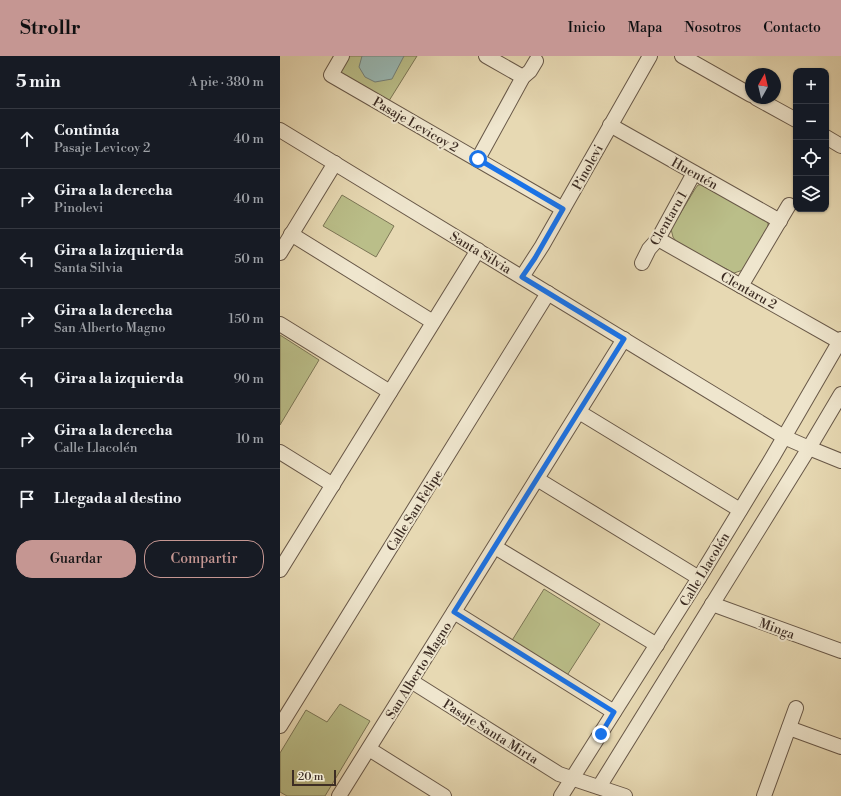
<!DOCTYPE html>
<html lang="es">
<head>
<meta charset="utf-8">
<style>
  :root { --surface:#171b24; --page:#20242c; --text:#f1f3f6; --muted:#9ea1a6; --line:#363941; --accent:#c59692 }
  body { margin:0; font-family:"Libre Bodoni",serif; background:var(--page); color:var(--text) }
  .controls { position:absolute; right:12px; top:12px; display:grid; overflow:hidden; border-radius:8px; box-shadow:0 1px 3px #0004 }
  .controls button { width:36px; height:36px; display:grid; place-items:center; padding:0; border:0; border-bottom:1px solid var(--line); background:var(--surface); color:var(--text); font:20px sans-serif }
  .compass { position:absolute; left:465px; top:12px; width:36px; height:36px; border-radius:50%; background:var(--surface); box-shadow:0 1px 3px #0004; rotate:8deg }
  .scale { position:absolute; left:12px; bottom:10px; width:44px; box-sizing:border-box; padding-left:4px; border:2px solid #3d2d24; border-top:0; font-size:11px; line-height:14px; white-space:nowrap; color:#3d2d24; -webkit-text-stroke:3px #efe6ce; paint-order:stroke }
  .stop { position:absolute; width:12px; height:12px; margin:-9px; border:3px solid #1a73e8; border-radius:50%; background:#fff }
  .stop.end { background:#1a73e8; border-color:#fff; box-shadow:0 1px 4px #0008 }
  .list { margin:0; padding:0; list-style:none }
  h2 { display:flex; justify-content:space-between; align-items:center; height:52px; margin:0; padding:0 16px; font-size:17px }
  h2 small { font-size:13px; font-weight:400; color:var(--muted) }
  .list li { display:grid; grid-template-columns:26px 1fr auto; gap:12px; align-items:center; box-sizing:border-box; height:60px; padding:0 16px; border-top:1px solid var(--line) }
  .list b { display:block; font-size:15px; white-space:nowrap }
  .list p { margin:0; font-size:13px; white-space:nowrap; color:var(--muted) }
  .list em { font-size:13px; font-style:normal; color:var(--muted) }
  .actions { display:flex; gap:8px; padding:12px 16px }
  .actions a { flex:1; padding:9px 0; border:1px solid var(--accent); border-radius:16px; text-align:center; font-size:14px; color:var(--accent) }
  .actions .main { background:var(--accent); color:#111 }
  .icon { flex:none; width:22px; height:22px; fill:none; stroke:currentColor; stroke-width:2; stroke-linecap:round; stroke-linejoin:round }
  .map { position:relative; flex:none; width:561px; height:740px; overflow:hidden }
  header { display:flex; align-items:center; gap:24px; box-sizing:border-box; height:56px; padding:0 20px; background:var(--accent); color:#111 }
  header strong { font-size:19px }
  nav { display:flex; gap:22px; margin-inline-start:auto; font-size:14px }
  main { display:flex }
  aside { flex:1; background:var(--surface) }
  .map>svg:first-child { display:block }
  .green { fill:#babe89; stroke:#7c7656 }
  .water { fill:#99b9b5; stroke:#74817b }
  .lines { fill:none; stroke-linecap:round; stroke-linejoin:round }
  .street-casing { stroke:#685848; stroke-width:16 }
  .street { stroke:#efe6ce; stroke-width:14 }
  .route { stroke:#1a73e8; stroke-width:5 }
  .labels { text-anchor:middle; stroke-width:4; stroke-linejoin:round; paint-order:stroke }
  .street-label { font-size:13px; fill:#3d2d24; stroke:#efe6ce }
</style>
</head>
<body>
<header>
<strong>Strollr</strong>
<nav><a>Inicio</a><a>Mapa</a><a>Nosotros</a><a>Contacto</a></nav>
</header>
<main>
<aside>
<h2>5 min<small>A pie · 380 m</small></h2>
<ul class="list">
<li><svg class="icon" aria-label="ahead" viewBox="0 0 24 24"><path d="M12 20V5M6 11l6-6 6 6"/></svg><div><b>Continúa</b><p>Pasaje Levicoy 2</p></div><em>40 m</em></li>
<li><svg class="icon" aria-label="right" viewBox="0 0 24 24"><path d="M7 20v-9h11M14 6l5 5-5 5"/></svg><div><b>Gira a la derecha</b><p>Pinolevi</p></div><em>40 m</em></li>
<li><svg class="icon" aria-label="left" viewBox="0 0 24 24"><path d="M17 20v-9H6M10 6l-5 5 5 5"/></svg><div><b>Gira a la izquierda</b><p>Santa Silvia</p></div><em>50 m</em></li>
<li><svg class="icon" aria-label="right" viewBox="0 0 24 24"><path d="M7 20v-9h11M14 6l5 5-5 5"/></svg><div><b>Gira a la derecha</b><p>San Alberto Magno</p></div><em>150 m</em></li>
<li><svg class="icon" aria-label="left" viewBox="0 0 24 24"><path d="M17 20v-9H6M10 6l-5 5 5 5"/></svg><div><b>Gira a la izquierda</b></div><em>90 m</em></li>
<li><svg class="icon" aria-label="right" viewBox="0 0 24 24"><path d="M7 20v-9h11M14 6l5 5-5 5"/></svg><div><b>Gira a la derecha</b><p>Calle Llacolén</p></div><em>10 m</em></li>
<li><svg class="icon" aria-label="arrive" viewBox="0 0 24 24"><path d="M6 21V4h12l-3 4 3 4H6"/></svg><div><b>Llegada al destino</b></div></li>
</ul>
<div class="actions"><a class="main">Guardar</a><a>Compartir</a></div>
</aside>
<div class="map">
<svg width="561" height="740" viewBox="0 0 561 740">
  <rect width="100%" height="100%" fill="#e7d9b3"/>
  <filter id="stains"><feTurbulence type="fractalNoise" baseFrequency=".005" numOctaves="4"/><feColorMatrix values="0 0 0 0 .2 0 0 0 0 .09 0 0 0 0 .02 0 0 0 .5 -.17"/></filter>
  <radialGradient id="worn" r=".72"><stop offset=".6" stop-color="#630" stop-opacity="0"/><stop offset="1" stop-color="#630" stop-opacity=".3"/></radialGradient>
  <g class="green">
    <path d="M66,0H137L107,48L61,20V9Z"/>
    <path d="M426,128L488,165V172L466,213L454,217L397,187L393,181L391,173L415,133L418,129Z"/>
    <path d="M62,139L114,170L96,201L43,170Z"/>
    <path d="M0,279L39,304L0,369Z"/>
    <path d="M264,533L320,568L286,621L231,586Z"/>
    <path d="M60,648L90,665L45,740H7L0,736V697L26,654L47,666Z"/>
  </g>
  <path class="water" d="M82,0H124L112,23L95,26L85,21L79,11Z"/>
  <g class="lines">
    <g class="street-casing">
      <g id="street">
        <path d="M62,0L51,19L283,153"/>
        <path d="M206,0L243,21"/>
        <path d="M402,0L471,39"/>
        <path d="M476,42L516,64"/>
        <path d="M330,69L500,165"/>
        <path d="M0,74L504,381L529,392L561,405"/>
        <path d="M546,81L561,90"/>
        <path d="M198,103L243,21L250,15L256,5"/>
        <path d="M11,178L153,266"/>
        <path d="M378,183L560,286"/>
        <path d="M0,197L55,107"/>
        <path d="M362,207L369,193L378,183L414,117"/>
        <path d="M242,221L262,190L370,0"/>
        <path d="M461,230L509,149"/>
        <path d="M0,268L110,336"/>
        <path d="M299,356L460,454"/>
        <path d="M0,396L53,429"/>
        <path d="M257,423L419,522"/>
        <path d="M215,491L377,589"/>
        <path d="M0,514L198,194"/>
        <path d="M432,548L561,595"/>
        <path d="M174,556L334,656"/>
        <path d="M131,625L279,718L345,740"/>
        <path d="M0,670L268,237"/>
        <path d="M509,672L561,691"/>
        <path d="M89,693L164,740"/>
        <path d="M319,731L529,392L561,338"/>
        <path d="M59,740L344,283"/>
        <path d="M281,740L419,522L492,402L561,283"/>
        <path d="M484,740L516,652"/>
      </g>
    </g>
    <use href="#street" class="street"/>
  </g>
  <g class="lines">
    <path class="route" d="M198,103L283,153L255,202L242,221L344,283L174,556L334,656L321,678"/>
  </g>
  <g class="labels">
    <g class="street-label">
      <text transform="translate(136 68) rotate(30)" y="5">Pasaje Levicoy 2</text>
      <text transform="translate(307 111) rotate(-61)" y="5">Pinolevi</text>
      <text transform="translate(415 117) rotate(29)" y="5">Huentén</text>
      <text transform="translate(388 162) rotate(-60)" y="5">Clentaru 1</text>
      <text transform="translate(201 196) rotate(31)" y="5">Santa Silvia</text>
      <text transform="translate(469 234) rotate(29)" y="5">Clentaru 2</text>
      <text transform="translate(134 454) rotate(-58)" y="5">Calle San Felipe</text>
      <text transform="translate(424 513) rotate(-59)" y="5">Calle Llacolén</text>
      <text transform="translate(497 572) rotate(20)" y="5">Minga</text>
      <text transform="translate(138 614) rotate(-58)" y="5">San Alberto Magno</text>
      <text transform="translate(211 675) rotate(32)" y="5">Pasaje Santa Mirta</text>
    </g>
  </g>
  <rect width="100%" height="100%" filter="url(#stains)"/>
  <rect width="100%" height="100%" fill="url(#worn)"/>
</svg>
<div class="controls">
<button>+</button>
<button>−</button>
<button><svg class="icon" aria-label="locate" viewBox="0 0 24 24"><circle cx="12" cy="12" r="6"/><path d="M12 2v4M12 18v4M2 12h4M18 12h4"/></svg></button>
<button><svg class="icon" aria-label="layers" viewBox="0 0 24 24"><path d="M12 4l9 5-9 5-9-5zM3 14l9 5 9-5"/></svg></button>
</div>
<svg class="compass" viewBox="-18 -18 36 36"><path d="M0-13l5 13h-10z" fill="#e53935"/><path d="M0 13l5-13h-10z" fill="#9ea1a6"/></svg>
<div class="scale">20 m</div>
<div class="stop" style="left:198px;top:103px"></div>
<div class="stop end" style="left:321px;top:678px"></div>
</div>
</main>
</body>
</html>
